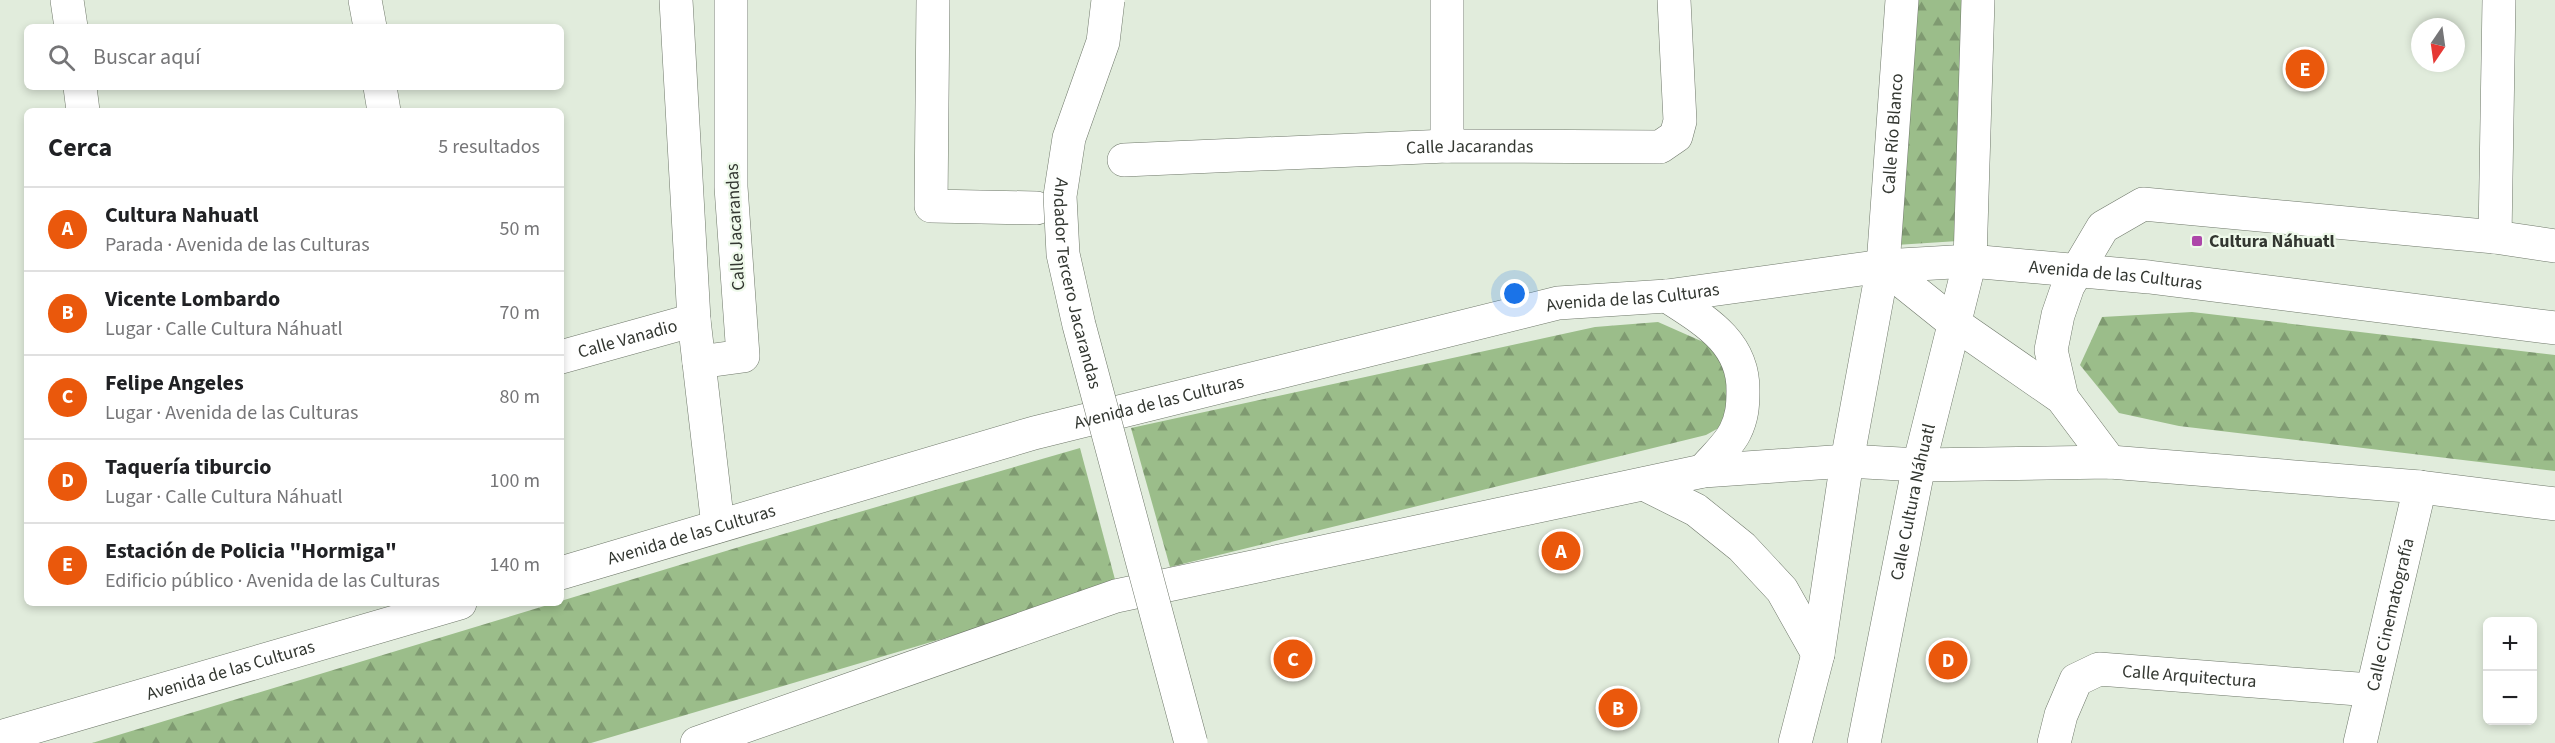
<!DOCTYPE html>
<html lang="es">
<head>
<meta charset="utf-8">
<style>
  :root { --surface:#fff; --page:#f2f2f2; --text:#202124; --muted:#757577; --line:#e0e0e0; --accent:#ea580c }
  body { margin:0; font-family:"Source Sans 3",sans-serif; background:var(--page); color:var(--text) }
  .controls { position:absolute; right:18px; bottom:18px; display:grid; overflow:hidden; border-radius:9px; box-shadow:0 3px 9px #0003 }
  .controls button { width:54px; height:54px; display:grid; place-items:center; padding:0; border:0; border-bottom:2px solid var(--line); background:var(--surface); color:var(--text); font:30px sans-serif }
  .compass { position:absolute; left:2411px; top:18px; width:54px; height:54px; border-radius:50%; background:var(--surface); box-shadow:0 3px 9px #0003; rotate:193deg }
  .you { position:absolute; left:1515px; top:294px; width:21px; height:21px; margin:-15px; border:4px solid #fff; border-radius:50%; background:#1a73e8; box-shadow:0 0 0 9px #1a73e833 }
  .badge { display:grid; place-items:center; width:39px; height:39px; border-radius:50%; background:var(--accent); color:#fff; font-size:20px; font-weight:700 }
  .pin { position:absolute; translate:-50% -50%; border:3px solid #fff; box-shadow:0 2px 6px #0006 }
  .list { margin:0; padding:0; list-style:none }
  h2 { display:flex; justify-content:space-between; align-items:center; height:78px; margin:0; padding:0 24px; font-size:26px }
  h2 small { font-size:20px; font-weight:400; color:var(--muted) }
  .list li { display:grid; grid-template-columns:39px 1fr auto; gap:18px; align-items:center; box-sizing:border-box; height:84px; padding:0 24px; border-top:2px solid var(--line) }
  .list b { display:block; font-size:22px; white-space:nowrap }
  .list p { margin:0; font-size:20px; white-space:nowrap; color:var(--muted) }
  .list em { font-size:20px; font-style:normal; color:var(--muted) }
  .icon { flex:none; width:33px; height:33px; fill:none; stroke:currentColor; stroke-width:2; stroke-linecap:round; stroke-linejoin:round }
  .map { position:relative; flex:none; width:2555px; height:743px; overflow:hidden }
  .search { position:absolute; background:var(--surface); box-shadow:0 3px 9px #0003; left:24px; top:24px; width:540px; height:66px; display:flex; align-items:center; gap:15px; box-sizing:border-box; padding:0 21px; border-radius:9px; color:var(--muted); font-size:22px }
  .panel { position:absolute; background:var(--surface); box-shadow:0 3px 9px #0003; left:24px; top:108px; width:540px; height:498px; border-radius:9px }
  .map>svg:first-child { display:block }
  .forest { fill:url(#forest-firs) }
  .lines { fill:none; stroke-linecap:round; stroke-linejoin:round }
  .minor-casing { stroke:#6f786a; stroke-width:34 }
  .major-casing { stroke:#6f786a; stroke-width:34 }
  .minor { stroke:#fff; stroke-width:33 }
  .major { stroke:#fff; stroke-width:33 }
  .minor-bridge-casing { stroke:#6f786a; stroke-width:34; stroke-linecap:butt }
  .minor-bridge { stroke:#fff; stroke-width:33 }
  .poi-dot { fill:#ad46a9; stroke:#eef9ea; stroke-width:2 }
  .labels { text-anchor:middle; stroke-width:4.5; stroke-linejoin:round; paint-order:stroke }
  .street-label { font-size:18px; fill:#333731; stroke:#eef9ea }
  .poi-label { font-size:18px; font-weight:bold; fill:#333731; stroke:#eef9ea; text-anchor:start }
</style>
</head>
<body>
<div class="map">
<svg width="2555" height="743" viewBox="0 0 2555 743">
  <defs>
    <pattern id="forest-firs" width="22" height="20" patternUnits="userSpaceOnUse" patternTransform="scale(1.5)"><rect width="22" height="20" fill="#9bbd8a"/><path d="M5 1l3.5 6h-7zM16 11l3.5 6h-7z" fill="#7f9a71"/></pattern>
  </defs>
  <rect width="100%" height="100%" fill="#e1ecdc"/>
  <g class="forest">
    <path d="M1914,0H1965L1958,241L1896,245Z"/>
    <path d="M2192,312L2555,355V471L2179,426L2119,413L2080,365L2102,317Z"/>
    <path d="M1658,322L1726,352L1733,420L1706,435L1170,567L1131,428L1595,327Z"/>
    <path d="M1080,448L1117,587L591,743H92L749,544Z"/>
  </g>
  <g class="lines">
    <g class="minor-casing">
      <g id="minor">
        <path d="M67,0L71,27"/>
        <path d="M365,0L370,27"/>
        <path d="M676,0L694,320L718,526"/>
        <path d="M933,0L931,206L1037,208"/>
        <path d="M80,87L83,111"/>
        <path d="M380,87L384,111"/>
        <path d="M1447,146V0"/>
        <path id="s1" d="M1124,160L1447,146L1660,147L1676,136L1680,121L1674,0"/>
        <path d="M2495,237L2499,0"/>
        <path d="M1883,266L1954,323L2062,398L2110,462"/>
        <path id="s2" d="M561,357L694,320"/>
        <path d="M699,362L743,356L731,187V0"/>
        <path d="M2062,398L2051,350L2058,315L2068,286L2103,227L2143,204L2495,237L2555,246"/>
        <path id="s3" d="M1795,743L1818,654L1847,461L1883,266L1902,0"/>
        <path id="s4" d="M1864,743L1919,465L1970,261L1978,0"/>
        <path id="s5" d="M2054,743L2061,715L2076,680L2099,669L2371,690"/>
        <path id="s6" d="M2360,743L2420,487"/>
      </g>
    </g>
    <g class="major-casing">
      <g id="major">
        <path d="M1667,296C1704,320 1744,342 1743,391C1743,406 1742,418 1735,432C1728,446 1713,459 1703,471"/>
        <path d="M1644,484L1696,510L1742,547L1782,590L1818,654"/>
        <path id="s7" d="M561,573L1034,433L1558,303L1667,296L1883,266L1970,261L2149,277L2555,328"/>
        <path id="s8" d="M0,737L460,603"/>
        <path d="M697,743L1116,596L1703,471L1847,461L1919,465L2110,462L2420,487L2555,504"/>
      </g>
    </g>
    <use href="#minor" class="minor"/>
    <use href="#major" class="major"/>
    <g class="minor-bridge-casing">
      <g id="minor-bridge">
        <path id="s9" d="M1108,0L1103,42L1069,138L1060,196L1063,254L1079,325L1191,743"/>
      </g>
    </g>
    <use href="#minor-bridge" class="minor-bridge"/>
  </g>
  <rect class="poi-dot" x="2191" y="235" width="12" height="12" rx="3"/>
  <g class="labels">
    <g class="street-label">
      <text dy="6" stroke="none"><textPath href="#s3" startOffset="618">Calle Río Blanco</textPath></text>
      <text dy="6" stroke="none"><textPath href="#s1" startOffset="346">Calle Jacarandas</textPath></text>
      <text transform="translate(735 227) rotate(-93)" y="6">Calle Jacarandas</text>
      <text dy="6" stroke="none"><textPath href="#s7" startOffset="1594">Avenida de las Culturas</textPath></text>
      <text dy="6" stroke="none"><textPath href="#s9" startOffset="292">Andador Tercero Jacarandas</textPath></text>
      <text dy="6" stroke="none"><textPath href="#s7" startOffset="1108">Avenida de las Culturas</textPath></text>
      <text dy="6" stroke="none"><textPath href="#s2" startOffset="69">Calle Vanadio</textPath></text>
      <text dy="6" stroke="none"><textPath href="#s7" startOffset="622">Avenida de las Culturas</textPath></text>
      <text dy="6" stroke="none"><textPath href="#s4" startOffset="246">Calle Cultura Náhuatl</textPath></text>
      <text dy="6" stroke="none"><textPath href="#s7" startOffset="136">Avenida de las Culturas</textPath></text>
      <text dy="6" stroke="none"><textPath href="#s6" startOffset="132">Calle Cinematografía</textPath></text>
      <text dy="6" stroke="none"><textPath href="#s8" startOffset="240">Avenida de las Culturas</textPath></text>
      <text dy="6" stroke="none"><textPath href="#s5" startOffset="183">Calle Arquitectura</textPath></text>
    </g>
    <g class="poi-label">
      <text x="2209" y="247">Cultura Náhuatl</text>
    </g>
  </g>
</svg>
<div class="controls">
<button>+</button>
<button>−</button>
</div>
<svg class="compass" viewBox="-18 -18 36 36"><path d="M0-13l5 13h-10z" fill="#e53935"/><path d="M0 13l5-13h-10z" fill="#757577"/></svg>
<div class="you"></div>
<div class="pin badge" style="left:1561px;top:551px">A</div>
<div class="pin badge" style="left:1618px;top:708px">B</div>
<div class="pin badge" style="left:1293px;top:659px">C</div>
<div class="pin badge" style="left:1948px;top:660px">D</div>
<div class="pin badge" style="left:2305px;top:69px">E</div>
<div class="search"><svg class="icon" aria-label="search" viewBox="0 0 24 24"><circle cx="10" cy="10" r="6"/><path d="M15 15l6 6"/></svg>Buscar aquí</div>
<section class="panel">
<h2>Cerca<small>5 resultados</small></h2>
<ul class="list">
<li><span class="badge">A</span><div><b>Cultura Nahuatl</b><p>Parada · Avenida de las Culturas</p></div><em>50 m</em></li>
<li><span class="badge">B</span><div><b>Vicente Lombardo</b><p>Lugar · Calle Cultura Náhuatl</p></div><em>70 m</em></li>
<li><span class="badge">C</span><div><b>Felipe Angeles</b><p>Lugar · Avenida de las Culturas</p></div><em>80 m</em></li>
<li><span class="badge">D</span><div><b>Taquería tiburcio</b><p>Lugar · Calle Cultura Náhuatl</p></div><em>100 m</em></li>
<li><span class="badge">E</span><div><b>Estación de Policia &quot;Hormiga&quot;</b><p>Edificio público · Avenida de las Culturas</p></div><em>140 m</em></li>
</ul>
</section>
</div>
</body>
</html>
